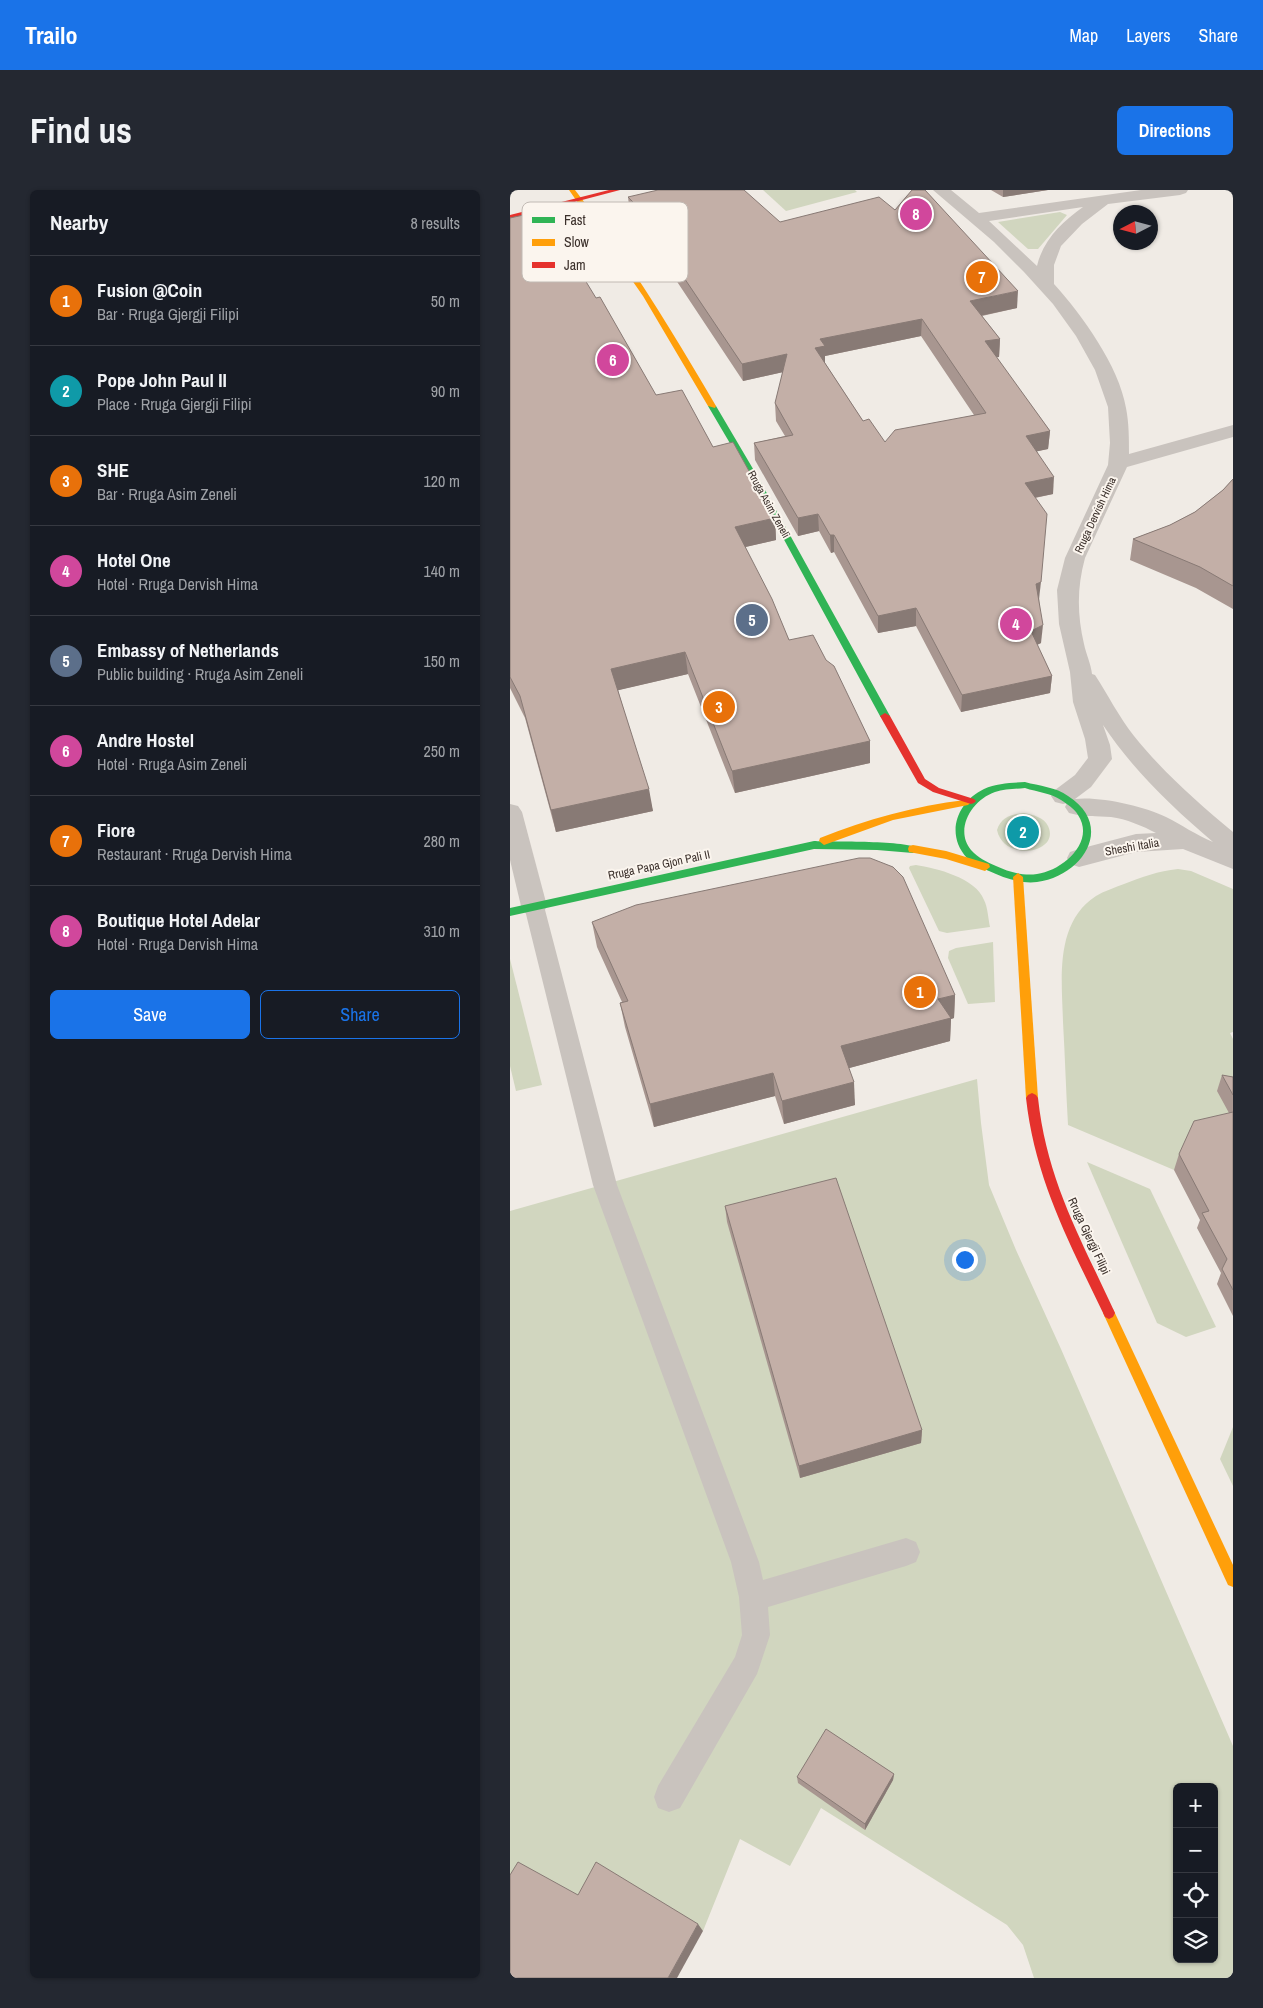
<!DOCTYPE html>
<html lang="en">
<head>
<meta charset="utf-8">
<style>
  :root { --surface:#171b24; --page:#242831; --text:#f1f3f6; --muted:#9ea1a6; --line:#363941; --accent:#1a73e8 }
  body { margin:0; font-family:"Archivo Narrow",sans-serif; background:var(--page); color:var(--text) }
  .controls { position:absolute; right:15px; bottom:15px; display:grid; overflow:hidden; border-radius:8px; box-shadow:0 1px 4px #0004 }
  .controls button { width:45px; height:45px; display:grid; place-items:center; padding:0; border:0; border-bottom:1px solid var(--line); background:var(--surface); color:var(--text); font:25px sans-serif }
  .compass { position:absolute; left:603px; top:15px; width:45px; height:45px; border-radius:50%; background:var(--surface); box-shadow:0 1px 4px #0004; rotate:264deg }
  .you { position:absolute; left:454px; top:1069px; width:18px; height:18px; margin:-12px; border:4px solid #fff; border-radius:50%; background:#1a73e8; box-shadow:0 0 0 8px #1a73e833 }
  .badge { display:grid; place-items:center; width:32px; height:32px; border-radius:50%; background:var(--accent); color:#fff; font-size:16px; font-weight:700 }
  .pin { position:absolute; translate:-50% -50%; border:2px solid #fff; box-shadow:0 1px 5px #0006 }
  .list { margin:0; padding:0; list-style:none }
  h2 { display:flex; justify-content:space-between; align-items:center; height:65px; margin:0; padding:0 20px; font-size:21px }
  h2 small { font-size:16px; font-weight:400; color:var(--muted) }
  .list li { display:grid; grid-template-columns:32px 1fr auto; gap:15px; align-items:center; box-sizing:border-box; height:90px; padding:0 20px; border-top:1px solid var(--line) }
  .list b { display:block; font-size:19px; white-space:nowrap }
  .list p { margin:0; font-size:16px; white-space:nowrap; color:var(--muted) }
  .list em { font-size:16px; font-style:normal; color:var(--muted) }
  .actions { display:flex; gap:10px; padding:15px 20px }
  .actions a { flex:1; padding:11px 0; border:1px solid var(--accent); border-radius:8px; text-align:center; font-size:18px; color:var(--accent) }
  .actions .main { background:var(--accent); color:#fff }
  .icon { flex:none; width:28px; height:28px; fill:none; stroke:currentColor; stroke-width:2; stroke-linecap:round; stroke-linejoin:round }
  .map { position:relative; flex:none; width:723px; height:1788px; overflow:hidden; border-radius:8px }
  header { display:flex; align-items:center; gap:30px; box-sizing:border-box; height:70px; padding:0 25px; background:var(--accent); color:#fff }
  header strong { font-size:24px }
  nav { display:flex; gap:28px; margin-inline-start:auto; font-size:18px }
  .intro { display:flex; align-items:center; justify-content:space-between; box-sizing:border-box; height:120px; padding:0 30px }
  h1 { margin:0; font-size:35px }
  .button { padding:12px 22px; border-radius:8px; background:var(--accent); color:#fff; font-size:18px; font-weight:700 }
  main { display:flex; gap:30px; padding:0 30px }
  aside { flex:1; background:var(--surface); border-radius:8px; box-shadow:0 1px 4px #0004 }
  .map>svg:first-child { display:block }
  .green { fill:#d1d6bf; fill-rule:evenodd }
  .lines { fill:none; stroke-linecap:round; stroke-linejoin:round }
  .lane { fill:#c9c3be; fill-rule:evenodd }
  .street { fill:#c9c3be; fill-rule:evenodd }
  .fast { fill:#30b455; fill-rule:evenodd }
  .slow { fill:#ff9f0a; fill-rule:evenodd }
  .jam { fill:#e5322d; fill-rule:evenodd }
  .wall { fill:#a89690; fill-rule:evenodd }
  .shaded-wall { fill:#887a75 }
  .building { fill:#c3afa7; stroke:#887a75; fill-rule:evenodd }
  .labels { text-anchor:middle; stroke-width:4; stroke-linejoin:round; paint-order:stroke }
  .far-street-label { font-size:11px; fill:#3b302b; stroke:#fbf5ee }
  .street-label { font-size:12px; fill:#3b302b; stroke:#fbf5ee }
  .key { fill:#fbf5ee; stroke:#c1bab4; stroke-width:1 }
  .key-label { font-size:14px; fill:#3b302b }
</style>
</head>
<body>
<header>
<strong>Trailo</strong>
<nav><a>Map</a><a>Layers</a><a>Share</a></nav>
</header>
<div class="intro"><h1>Find us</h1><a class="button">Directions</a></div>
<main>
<aside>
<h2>Nearby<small>8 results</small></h2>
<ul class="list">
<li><span class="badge" style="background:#e8710a">1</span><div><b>Fusion @Coin</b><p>Bar · Rruga Gjergji Filipi</p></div><em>50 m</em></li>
<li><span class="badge" style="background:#0f9aa8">2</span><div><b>Pope John Paul II</b><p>Place · Rruga Gjergji Filipi</p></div><em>90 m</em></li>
<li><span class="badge" style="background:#e8710a">3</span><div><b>SHE</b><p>Bar · Rruga Asim Zeneli</p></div><em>120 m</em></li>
<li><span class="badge" style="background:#d1479c">4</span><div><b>Hotel One</b><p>Hotel · Rruga Dervish Hima</p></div><em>140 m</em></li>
<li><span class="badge" style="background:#5c6f8a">5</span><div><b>Embassy of Netherlands</b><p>Public building · Rruga Asim Zeneli</p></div><em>150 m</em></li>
<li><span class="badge" style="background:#d1479c">6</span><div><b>Andre Hostel</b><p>Hotel · Rruga Asim Zeneli</p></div><em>250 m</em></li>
<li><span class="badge" style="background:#e8710a">7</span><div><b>Fiore</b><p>Restaurant · Rruga Dervish Hima</p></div><em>280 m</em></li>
<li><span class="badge" style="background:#d1479c">8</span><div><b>Boutique Hotel Adelar</b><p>Hotel · Rruga Dervish Hima</p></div><em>310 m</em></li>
</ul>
<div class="actions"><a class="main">Save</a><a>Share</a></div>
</aside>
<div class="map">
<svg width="723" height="1788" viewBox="0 0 723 1788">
  <rect width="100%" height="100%" fill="#f0ebe5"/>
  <g class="green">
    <path d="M253,0H345L347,2L276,21Z"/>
    <path d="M550,22L557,25L528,59H518L488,32Z"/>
    <path d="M514,623C523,625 534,627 538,636C551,663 494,673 487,640C491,627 501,624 514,623Z"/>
    <path d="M406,675C426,678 466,688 474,710C478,718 478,728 480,737L437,743L429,741L399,678L400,676Z"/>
    <path d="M668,679L681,681L723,699V842L720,843L723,849V931L664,980L558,935C556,901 555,867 553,832C552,791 544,733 586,706C594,701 604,698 614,694C632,687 648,681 668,679Z"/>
    <path d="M483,752L485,812L458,814L438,768L439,761L446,758Z"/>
    <path d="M0,769L32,895L6,901L0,876Z"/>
    <path d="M467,889L471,933L479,995L506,1060L551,1159L723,1556V1788H524L513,1755L497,1735L311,1618L280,1676L230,1649L193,1741L94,1681L76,1714L0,1710V1021ZM667,1597H704V1769H667Z"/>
    <path d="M577,972L640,999L706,1137L676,1147L647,1133Z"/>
    <path d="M723,1237V1296L710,1269Z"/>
  </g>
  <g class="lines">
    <path class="lane" d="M24,708L31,711L34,716L107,995L249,1372L253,1390L396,1348L406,1352L410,1362L406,1372L396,1376L258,1417L260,1445L247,1484L170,1618L159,1622L148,1618L144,1607L148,1596L225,1467L232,1445L229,1407L221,1372L83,995L14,716L17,711Z"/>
    <g class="street">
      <path d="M423,0H441L469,23L631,0H678L676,3L670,5L598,14L572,34L551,56L544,75V94C572,125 609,176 616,218C619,233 619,249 619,264L723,235V247L617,277L575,368C567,397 567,424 574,454C576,464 581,474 582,484L585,485C598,505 609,527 624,546C653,582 688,613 723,642V679L673,659L626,662L569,677L560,674L557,668L560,662L569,659L626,644L646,643C633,636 616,629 601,627C587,626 573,627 559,623L555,617L557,613L553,614L545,612L541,606L545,600L565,585L578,568L575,549L563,512L560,482L549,434L547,400L555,368L598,275L600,253L598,217L585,180L566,146L543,114L514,82L484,52ZM573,17C552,32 533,50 527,76L479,31ZM593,535C623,580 662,617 703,652C686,645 672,635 656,627C634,616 589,606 565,609L581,597L602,569L600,555Z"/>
      <path d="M0,614L8,616L12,622L37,716L33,723L24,725L15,723L11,716L0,670Z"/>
    </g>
    <g class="fast">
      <path d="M199,214L206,216L249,289L380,526L378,528H372L370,526L241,289L198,216Z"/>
      <path d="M515,592C529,596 546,597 558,606C605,636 573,686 527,692C511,694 494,688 479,681C471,678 463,674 457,668C435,644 447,612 474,599C487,593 501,593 515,592ZM515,598C527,602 541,603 551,610C557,614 565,619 568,625C586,652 552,681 527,684C513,686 499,682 486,676C477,672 468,668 461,660C444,639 462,610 485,602C494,599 505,599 515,598Z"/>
      <path d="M304,651C320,652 400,650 408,659L403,663L367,660L304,659L0,726V718Z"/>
    </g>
    <g class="slow">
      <path d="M59,0H65C118,68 162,141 206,216L205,218L198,216L133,106Z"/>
      <path d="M455,610L460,613L458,615L383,630L314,655L309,651L310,648C357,629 405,616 455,610Z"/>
      <path d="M403,655L436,661L479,674L480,677L475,681L436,669L399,662L398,659L399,656Z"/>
      <path d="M508,683L513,687L528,908L526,911H518L516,908L503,687Z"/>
      <path d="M599,1117L603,1119L723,1375V1397L718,1395L593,1123L595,1119Z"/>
    </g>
    <g class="jam">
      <path d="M99,0H110L0,29V25Z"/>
      <path d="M375,523L380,526L415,589L429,598L464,609L466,611L464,613L461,614L423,602L408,593L370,526Z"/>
      <path d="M522,903L526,905L528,908C537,991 571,1049 605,1123L603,1127L599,1129L595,1127C560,1054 525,990 516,908L518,905Z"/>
    </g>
  </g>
  <g class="wall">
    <path d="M481,0H538L493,7Z"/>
    <path d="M118,7L270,32L507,118L472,126L490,149L489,167H486L540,241L538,259L527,261L543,304L525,308L531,453L527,455L542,486L540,503L451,522L406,436L368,443L324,362L321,363L309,341L288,346L245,270L244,253L275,246L266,231L265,213L273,182L233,191L156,75L154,58L120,24ZM411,146L464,225L375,252L353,231L315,173V166Z"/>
    <path d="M0,28L146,205L203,257L265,328L266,350L235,357L279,450L316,470L360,551V573L225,603L178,484L108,500L143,621L46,642L15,528L0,498Z"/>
    <path d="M723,289V419L686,398L620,370L623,349L660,335L685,322L713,300Z"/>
    <path d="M82,732L445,805L444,828L441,829L440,851L339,878L345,915L274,934L265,906L144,937L115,837L110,813L112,812L87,757Z"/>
    <path d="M712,885L723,887V1126L707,1094L711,1083L687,1038L690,1030L664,980L669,964L719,923L707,901Z"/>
    <path d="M215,1016L412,1240L411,1253L290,1288L217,1032Z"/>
    <path d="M384,1584L383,1590L355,1640L288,1593L287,1587Z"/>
  </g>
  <g class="shaded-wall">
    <path d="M493,0H538L493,7Z"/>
    <path d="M508,101L507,118L460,128V111Z"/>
    <path d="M412,129L411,146L315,166V173L305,175V158L310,149Z"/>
    <path d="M490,149L489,167L474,169L475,151Z"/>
    <path d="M277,164L278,181L233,191L232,174Z"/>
    <path d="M540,241L538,259L515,264L516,246Z"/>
    <path d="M544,287L543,304L513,310L515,293Z"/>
    <path d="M308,324L309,341L288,346V328Z"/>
    <path d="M265,328L266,350L227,359L225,337Z"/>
    <path d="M320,345H324V362L321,363Z"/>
    <path d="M531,392L529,409L524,412L526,394Z"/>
    <path d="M406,418V436L368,443V426Z"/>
    <path d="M533,435L531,453L519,458L521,441Z"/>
    <path d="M175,462L178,484L105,501L101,479Z"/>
    <path d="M542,486L540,503L451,522L452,505Z"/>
    <path d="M360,551V573L225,603L222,581Z"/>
    <path d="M139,599L143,621L46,642L41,620Z"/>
    <path d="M445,805L444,828L441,829L440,851L332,880L331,856L428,809Z"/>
    <path d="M263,883L265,906L144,937L140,914Z"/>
    <path d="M344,892L345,915L274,934L272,911Z"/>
    <path d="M412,1240L411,1253L290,1288L289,1276Z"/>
    <path d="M384,1584L383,1590L355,1640V1634Z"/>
    <path d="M188,1734L193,1741L167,1788H158Z"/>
  </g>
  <g class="building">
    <path d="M148,0H234L270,32L369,7L385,20L402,0H415L508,101L460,111L490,149L475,151L540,241L516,246L544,287L515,293L537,324L531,392L526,394L533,435L521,441L542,486L452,505L406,418L368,426L324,345H320L308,324L288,328L244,253L283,245L265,213L277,164L232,174L154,58L167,56L118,7ZM412,129L476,223L385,240L375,252L359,229L353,231L305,158L315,156L310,149Z"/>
    <path d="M34,23L86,108L90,107L146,205L172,200L203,257L223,252L265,328L225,337L262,409L279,450L303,445L316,470L324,476L360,551L222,581L175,462L101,479L139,599L41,620L10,506L0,487V28L18,24L20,26Z"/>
    <path d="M723,289V396L690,377L623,349L660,335L685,322L713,300Z"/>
    <path d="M349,668H360L383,677L393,687L445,805L428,809L441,828L331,856L344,892L272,911L263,883L140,914L110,813L118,811L82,732L126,715Z"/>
    <path d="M712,885L723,887V905Z"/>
    <path d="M723,922V1100L712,1079L717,1069L692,1023L699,1021L669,964L684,931Z"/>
    <path d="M326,988L412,1240L289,1276L215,1016Z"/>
    <path d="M316,1539L384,1584L355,1634L287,1587Z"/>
    <path d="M8,1672L68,1705L86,1672L188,1734L158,1788H0V1685Z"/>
  </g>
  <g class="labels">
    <g class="far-street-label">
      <text transform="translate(259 314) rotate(61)" y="4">Rruga Asim Zeneli</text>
      <text transform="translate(585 325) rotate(-65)" y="4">Rruga Dervish Hima</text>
    </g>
    <g class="street-label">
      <text transform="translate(622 657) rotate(-10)" y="4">Sheshi Italia</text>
      <text transform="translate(149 675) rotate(-12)" y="4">Rruga Papa Gjon Pali II</text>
      <text transform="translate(579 1046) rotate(65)" y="4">Rruga Gjergji Filipi</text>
    </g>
  </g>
  <rect x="12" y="12" width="166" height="80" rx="8" class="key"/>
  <rect x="22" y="27" width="23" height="6" fill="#30b455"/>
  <rect x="22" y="49" width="23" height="7" fill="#ff9f0a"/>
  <rect x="22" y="72" width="23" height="6" fill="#e5322d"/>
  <g class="key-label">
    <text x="54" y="35">Fast</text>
    <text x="54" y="57">Slow</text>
    <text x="54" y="80">Jam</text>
  </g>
</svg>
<div class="controls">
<button>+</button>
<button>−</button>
<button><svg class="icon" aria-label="locate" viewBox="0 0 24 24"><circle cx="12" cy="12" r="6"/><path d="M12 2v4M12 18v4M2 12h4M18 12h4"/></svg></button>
<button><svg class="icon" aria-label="layers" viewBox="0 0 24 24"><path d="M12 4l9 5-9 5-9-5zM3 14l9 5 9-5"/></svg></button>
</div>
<svg class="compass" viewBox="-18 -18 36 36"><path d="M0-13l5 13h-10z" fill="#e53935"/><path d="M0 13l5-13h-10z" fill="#9ea1a6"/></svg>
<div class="you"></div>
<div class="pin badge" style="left:410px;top:802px;background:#e8710a">1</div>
<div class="pin badge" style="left:513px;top:642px;background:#0f9aa8">2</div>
<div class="pin badge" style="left:209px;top:517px;background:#e8710a">3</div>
<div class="pin badge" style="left:506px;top:434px;background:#d1479c">4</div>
<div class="pin badge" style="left:242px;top:430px;background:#5c6f8a">5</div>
<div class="pin badge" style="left:103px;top:170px;background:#d1479c">6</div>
<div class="pin badge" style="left:472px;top:87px;background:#e8710a">7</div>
<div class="pin badge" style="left:406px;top:24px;background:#d1479c">8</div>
</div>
</main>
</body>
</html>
